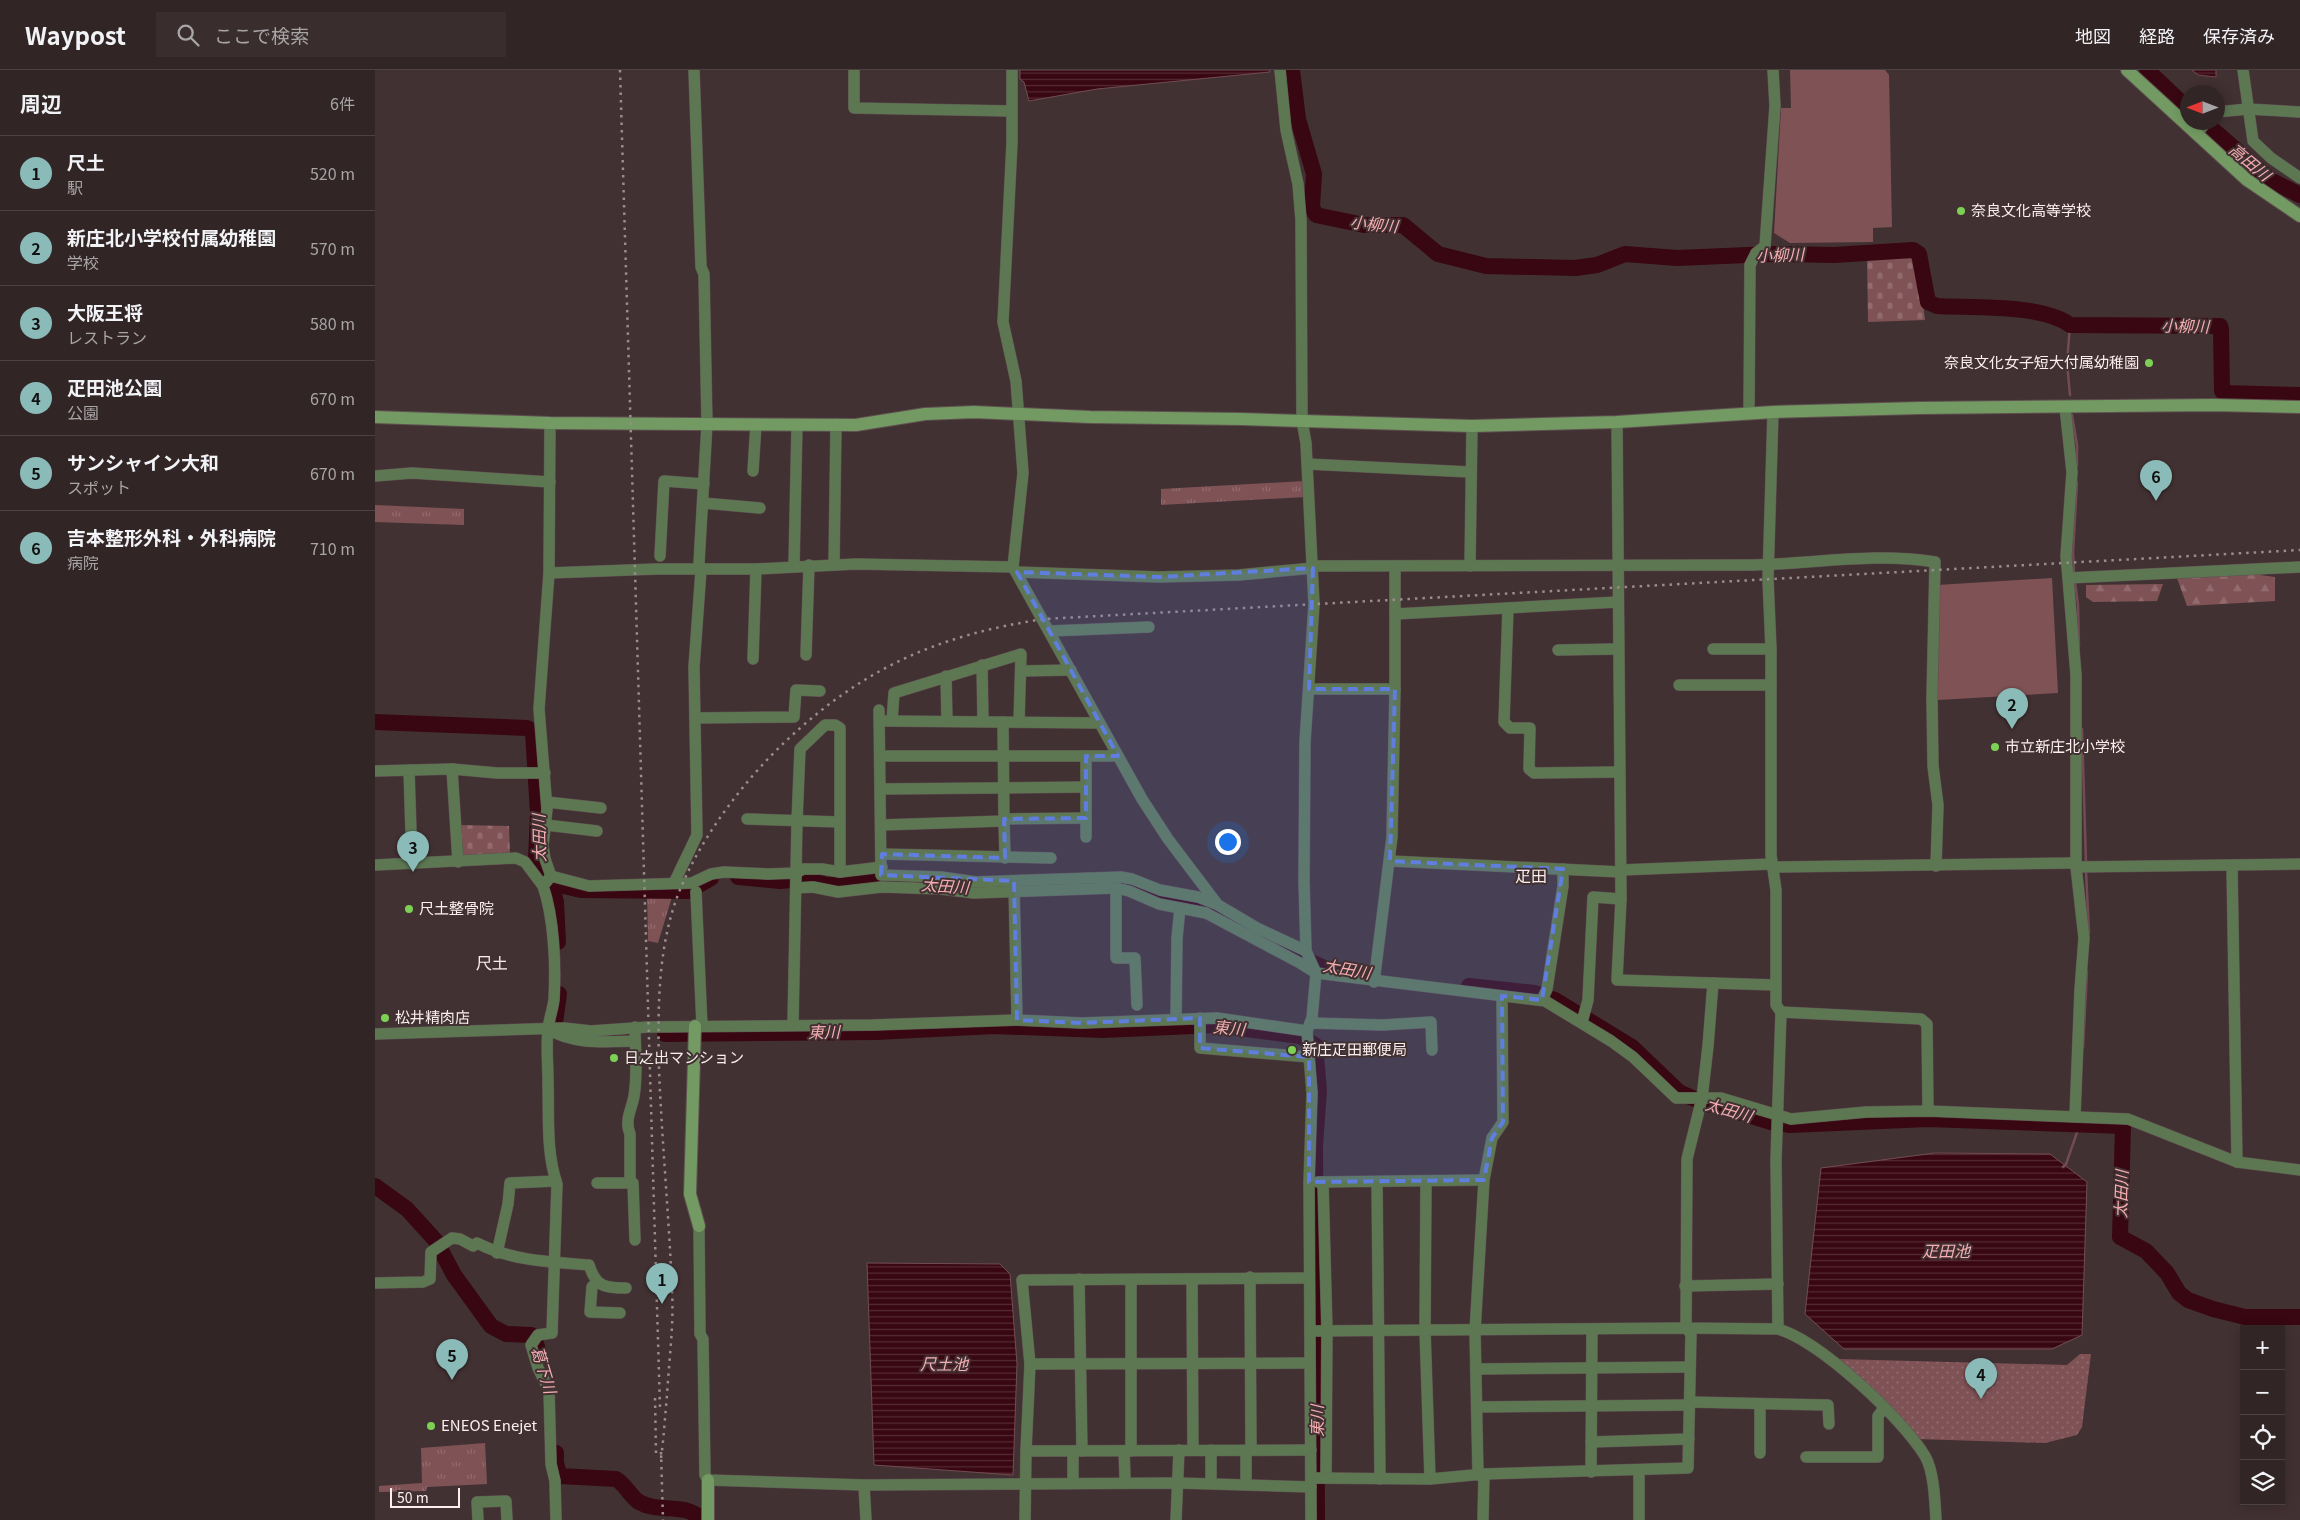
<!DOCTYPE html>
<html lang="ja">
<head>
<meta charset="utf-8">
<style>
  :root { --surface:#322526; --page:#3a2d2e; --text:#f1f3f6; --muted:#a8a5a7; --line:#4d4243; --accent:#8bbbb9 }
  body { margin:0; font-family:Georgia,"Noto Sans JP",serif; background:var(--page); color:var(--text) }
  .controls { position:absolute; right:15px; bottom:15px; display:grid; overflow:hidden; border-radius:0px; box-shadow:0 2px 12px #0003 }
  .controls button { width:45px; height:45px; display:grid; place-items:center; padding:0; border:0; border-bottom:1px solid var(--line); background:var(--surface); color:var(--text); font:25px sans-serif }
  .compass { position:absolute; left:1805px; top:15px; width:45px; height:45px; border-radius:50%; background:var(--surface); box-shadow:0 2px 12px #0003; rotate:270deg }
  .scale { position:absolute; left:15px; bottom:12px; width:70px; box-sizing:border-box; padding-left:5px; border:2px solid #faeeef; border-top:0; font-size:14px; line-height:18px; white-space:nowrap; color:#faeeef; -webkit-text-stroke:4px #423132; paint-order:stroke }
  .you { position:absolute; left:852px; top:771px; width:18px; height:18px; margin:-12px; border:4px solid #fff; border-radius:50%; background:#1a73e8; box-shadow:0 0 0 8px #1a73e833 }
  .badge { display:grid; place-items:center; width:32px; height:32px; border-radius:50%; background:var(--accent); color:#111; font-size:16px; font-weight:700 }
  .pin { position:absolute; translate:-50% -41px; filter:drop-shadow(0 1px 2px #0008) }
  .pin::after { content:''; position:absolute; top:26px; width:18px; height:15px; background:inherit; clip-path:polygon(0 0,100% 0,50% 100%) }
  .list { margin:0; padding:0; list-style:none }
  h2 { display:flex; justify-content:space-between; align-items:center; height:65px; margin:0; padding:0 20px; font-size:21px }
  h2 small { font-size:16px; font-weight:400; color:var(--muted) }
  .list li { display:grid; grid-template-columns:32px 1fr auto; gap:15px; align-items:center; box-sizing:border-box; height:75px; padding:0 20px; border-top:1px solid var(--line) }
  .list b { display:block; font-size:19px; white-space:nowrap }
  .list p { margin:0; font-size:16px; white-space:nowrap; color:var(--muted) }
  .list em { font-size:16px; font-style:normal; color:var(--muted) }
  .icon { flex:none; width:28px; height:28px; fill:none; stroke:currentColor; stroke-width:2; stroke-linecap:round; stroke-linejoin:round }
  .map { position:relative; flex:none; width:1925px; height:1450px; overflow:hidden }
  header { display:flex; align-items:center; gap:30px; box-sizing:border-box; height:70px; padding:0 25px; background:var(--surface); border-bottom:1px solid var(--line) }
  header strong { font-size:24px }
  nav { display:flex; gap:28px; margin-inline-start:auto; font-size:18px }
  .search { width:350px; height:45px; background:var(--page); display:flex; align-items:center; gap:12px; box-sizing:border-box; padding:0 18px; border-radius:0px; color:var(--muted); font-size:19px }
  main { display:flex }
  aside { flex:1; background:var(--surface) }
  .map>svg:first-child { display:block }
  .grass { fill:url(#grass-tufts) }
  .forest { fill:url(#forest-firs) }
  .cemetery { fill:url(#cemetery-stones) }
  .park { fill:url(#park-dots) }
  .garden { fill:#7f5256 }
  .water { fill:url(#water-rules); stroke:#724c54 }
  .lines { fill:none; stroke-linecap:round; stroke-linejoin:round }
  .stream { stroke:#724c54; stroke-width:2.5 }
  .river { stroke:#380711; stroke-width:16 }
  .street-casing { stroke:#5f4f50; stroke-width:12 }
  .secondary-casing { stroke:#5f4f50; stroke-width:14 }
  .street { stroke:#5d7753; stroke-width:11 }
  .secondary { stroke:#729a62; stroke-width:12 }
  .rail { stroke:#9b8c8d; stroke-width:2.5; stroke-dasharray:2.5 5; stroke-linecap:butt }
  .marked { fill:#5f7edf; fill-opacity:0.2; stroke:#5f7edf; stroke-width:4; stroke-dasharray:10 6; stroke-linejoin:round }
  .poi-dot { fill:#7cd155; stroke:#423132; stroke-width:2 }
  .labels { text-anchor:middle; stroke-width:4; stroke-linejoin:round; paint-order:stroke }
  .poi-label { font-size:15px; fill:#faeeef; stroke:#423132; text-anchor:start }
  .water-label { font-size:16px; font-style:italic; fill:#f6aeb3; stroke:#423132 }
  .neighbourhood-label { font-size:16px; fill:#faeeef; stroke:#423132 }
</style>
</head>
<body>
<header>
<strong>Waypost</strong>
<div class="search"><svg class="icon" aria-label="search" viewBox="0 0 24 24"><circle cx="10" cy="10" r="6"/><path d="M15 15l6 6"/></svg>ここで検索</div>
<nav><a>地図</a><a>経路</a><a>保存済み</a></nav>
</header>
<main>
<aside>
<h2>周辺<small>6件</small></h2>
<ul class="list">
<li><span class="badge">1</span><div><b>尺土</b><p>駅</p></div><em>520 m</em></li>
<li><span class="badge">2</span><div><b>新庄北小学校付属幼稚園</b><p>学校</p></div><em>570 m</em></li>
<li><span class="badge">3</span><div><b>大阪王将</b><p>レストラン</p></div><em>580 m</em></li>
<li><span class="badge">4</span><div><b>疋田池公園</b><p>公園</p></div><em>670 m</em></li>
<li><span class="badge">5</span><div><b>サンシャイン大和</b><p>スポット</p></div><em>670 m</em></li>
<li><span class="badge">6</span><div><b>吉本整形外科・外科病院</b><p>病院</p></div><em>710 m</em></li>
</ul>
</aside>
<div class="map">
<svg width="1925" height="1450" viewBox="0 0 1925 1450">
  <defs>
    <pattern id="grass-tufts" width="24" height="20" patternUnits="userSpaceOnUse" patternTransform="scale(1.25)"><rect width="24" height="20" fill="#7f5256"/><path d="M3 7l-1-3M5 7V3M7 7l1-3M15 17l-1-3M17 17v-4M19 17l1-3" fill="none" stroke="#926b6f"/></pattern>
    <pattern id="forest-firs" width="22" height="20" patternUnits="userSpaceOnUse" patternTransform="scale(1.25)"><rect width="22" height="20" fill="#7f5256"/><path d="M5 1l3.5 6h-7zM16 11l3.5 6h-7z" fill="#926b6f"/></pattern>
    <pattern id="cemetery-stones" width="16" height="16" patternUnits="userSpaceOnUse" patternTransform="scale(1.25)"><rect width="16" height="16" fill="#7f5256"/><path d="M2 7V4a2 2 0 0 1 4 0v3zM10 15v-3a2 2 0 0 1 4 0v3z" fill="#926b6f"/></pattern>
    <pattern id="park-dots" width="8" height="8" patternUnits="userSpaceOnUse" patternTransform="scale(1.25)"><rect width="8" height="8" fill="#7f5256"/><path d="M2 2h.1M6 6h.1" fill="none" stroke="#926b6f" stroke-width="1.8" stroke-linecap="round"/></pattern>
    <pattern id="water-rules" width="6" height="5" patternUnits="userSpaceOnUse" patternTransform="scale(1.25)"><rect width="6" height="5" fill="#380711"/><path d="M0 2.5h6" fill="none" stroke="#562b34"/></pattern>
  </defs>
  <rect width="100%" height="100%" fill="#423132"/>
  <g class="grass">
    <path d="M929,411L930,427L786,435V419Z"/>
    <path d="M0,435L89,439V455L0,452Z"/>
    <path d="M272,822L297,827L283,873L273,871Z"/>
    <path d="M110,1373L112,1414L52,1417L51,1421L4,1422V1416L47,1413L46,1378Z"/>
  </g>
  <g class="forest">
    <path d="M1878,504L1900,507V531L1812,536L1802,508Z"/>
    <path d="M1788,514L1782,531L1718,532L1711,527V515Z"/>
  </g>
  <g class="cemetery">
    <path d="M1539,183L1542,187L1550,250L1493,252L1492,186Z"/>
    <path d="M84,755L134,756L135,785L86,788Z"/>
  </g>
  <path class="park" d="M1705,1284H1716L1707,1357L1702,1365L1670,1373L1542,1369L1463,1289L1692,1295Z"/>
  <g class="garden">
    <path d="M1415,0H1510L1514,5L1517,157L1498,158V172L1415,173L1399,163L1406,38H1416Z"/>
    <path d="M1677,508L1683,623L1563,630L1562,515Z"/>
  </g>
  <g class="water">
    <path d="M645,0H894L895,2L722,19L654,31L649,12L645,9Z"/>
    <path d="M1817,0H1841V7L1823,5Z"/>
    <path d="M1560,1083L1675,1084L1712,1112L1707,1265L1677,1279H1469L1430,1244L1446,1098Z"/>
    <path d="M492,1193L625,1194L635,1204L642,1294L638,1405L499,1395Z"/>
  </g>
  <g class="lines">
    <g class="stream">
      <path d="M1695,255L1692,293L1695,325"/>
      <path d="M1697,345L1702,375V396"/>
      <path d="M1699,504L1698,482L1702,412"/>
      <path d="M1700,512L1703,535L1704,576"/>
      <path d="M1707,659L1711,793"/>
      <path d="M1711,801L1714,863"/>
      <path d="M1708,978L1712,901"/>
      <path d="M1688,1097L1691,1094L1706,1051"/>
    </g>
    <g class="river">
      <path d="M917,0L923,49L939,104L937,137L941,145L989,155H1028L1063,184L1111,196L1200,198L1222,195L1250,184L1302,188L1396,184L1459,185L1538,180L1544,184L1553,232L1562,236C1596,238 1668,234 1695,255L1845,256L1846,259L1847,321L1849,323L1925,325"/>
      <path d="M1772,0L1812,38"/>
      <path d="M1829,52L1897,111L1925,125"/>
      <path d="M0,652L152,658L158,662L163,743L161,789L165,802L176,813L206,820L313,821L336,808"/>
      <path d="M363,807L405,811L428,809L452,815L508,811L542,813"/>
      <path d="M176,813L181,832L183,872"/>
      <path d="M726,814L747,812L773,823L821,834L847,844L918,884L952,899L983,903"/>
      <path d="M1094,916L1160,923L1180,930L1257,977L1304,1022L1331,1034L1341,1035L1396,1052L1415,1055L1553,1049L1748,1056L1745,1167L1771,1181L1792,1203L1804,1223L1813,1230L1838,1239L1870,1247H1925"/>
      <path d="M180,953L184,924"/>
      <path d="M290,964L501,962L619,956L728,960L841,955L925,966L940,975L944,1021L940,1076L942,1450"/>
      <path d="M208,966L256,965"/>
      <path d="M0,1116L32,1139L61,1171L79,1205L116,1256L131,1264L156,1265L161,1273L164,1284"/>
      <path d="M181,1383V1393L185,1406L241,1409C251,1415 255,1426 264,1432C285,1444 308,1431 328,1450"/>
    </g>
    <g class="street-casing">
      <g id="street">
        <path d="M479,0V38L636,41"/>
        <path d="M637,0V73L628,252L641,311L648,403L638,497L767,729L793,769L843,835"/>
        <path d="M905,0L911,60L923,114L926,150L927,351L931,373L939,534L930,672L929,810L931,881L941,903L937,948L932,961L937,1023L934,1112L936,1450"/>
        <path d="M1868,0L1878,71L1896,88L1925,108"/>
        <path d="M1842,42L1873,39L1925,42"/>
        <path d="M1821,64L1832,52"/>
        <path d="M1690,337L1697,402L1691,486L1693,508"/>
        <path d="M1398,342L1393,509L1396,579V785L1401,820V935L1406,942L1401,1090L1403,1259"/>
        <path d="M1374,343L1375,195L1381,183L1390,176L1400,36L1398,0"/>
        <path d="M1242,352L1246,829L1242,910L1400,915"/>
        <path d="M175,353L174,503L164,639L172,739L168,776L170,789L176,806"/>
        <path d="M932,394L1095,402"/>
        <path d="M378,401L381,354"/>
        <path d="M0,406L37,403L175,412"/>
        <path d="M328,433L385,438"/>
        <path d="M285,486L289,411L329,414"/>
        <path d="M459,495L461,354"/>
        <path d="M419,496L422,354"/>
        <path d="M938,496C1084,497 1231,496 1378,495C1438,494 1500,482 1560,492L1557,628L1558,696L1563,735L1561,796"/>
        <path d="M1095,496L1097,356"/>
        <path d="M642,502L784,507L864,505L938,498"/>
        <path d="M174,503L281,499H381L481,494L638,497"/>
        <path d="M1133,538L1129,652L1135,658H1155L1154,699L1159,703L1244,702"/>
        <path d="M1020,544L1243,532"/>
        <path d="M675,561L774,557"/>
        <path d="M1338,579H1396"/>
        <path d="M1183,580L1243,579"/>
        <path d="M431,585L434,495"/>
        <path d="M378,589L381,499"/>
        <path d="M607,595L608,651"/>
        <path d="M646,601L696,600"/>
        <path d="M571,606L572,651"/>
        <path d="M1304,615H1396"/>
        <path d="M934,619H1020"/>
        <path d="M504,640L506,805L566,807L601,812L746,807L757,809L785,820L823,827L843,835L882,858L931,881"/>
        <path d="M320,648L419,647L421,620L445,621"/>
        <path d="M511,651L724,653"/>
        <path d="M517,651L519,623L646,584L644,652"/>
        <path d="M505,686H743"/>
        <path d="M711,686V767"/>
        <path d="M77,699L83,792"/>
        <path d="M34,700L37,794"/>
        <path d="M0,701L77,699L122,703H170"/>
        <path d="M506,719L711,717"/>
        <path d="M172,732L226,738"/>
        <path d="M372,749L464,752"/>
        <path d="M629,749L711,748"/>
        <path d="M629,751L630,788"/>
        <path d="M171,755L222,761"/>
        <path d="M506,755L629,751L628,652"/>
        <path d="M507,784L676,788"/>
        <path d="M1015,791L1246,802"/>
        <path d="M0,795L141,788L150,792L168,816"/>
        <path d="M1857,796L1862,1092"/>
        <path d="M1397,797L1701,793"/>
        <path d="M1701,797L1925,794"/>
        <path d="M1246,800L1397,794"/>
        <path d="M176,806L168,816C179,848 181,895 179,929C178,939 174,949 173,959C171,976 173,995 173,1012C174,1046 171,1082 182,1114L177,1263L163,1265L156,1275L163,1298L174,1320L176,1394L180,1411L181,1450"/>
        <path d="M176,806L214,816L317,813L336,804L349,802L393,804L421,803L428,799H447L465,802L507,797"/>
        <path d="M299,813L322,765L319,597L326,500L324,493L332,354L329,204L326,197L319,0"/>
        <path d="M639,815L642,950"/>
        <path d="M421,818L438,817L463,822L507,817L566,819L599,823L741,818L754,821L784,834L831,843L925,893L941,903L1170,931L1236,971L1258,987L1301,1028H1346L1416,1049L1491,1042L1553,1041L1753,1049L1862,1092L1925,1100"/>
        <path d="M741,818V888H760L762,935"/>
        <path d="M321,822L327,956"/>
        <path d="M999,912L1017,767L1020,619V497"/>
        <path d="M1338,913L1333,976L1327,1028L1312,1089L1311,1258L1403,1259C1444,1270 1528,1349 1550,1386C1559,1401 1560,1432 1561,1450"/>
        <path d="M1167,930L1172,919L1188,816V799"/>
        <path d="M1406,942L1546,949L1552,954L1553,1041"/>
        <path d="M825,948V978L934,987"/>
        <path d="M801,949L802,868L805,838"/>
        <path d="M1207,952L1213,930L1218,827L1246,829"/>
        <path d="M935,953L1008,955L1056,952L1057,980"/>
        <path d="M418,955L422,751L425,679L450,655H460L465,658V802"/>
        <path d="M173,959C199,975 230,972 260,971"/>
        <path d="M0,964L189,958L216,961L273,957L497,955L642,950L707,953L842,948L932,961"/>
        <path d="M1700,1046L1705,920L1709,868L1701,797V605L1693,508L1925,497"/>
        <path d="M1051,1111L1050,1260L1055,1409"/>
        <path d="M943,1112L1109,1110"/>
        <path d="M948,1112L952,1261L951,1408"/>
        <path d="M1002,1112L1005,1409"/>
        <path d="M222,1113H258L260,1170"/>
        <path d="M255,1113V1064C249,1050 257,1039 259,1026C263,1003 260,980 260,957"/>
        <path d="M324,1156L325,1264L328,1269L330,1405L333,1410L489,1415L803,1413L936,1417"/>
        <path d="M122,1183L133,1134L135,1113L181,1111"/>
        <path d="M875,1207L876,1380"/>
        <path d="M704,1209L707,1381"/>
        <path d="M817,1209L818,1380"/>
        <path d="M756,1210V1381"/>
        <path d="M222,1212L217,1217L215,1242L245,1243"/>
        <path d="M0,1213L48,1212L55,1209L56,1182L77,1168L85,1169L98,1176L102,1173C137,1191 175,1192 214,1195C221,1217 230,1218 251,1218"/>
        <path d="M1310,1216L1403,1214"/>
        <path d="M935,1261L1311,1258L1316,1264L1313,1398L1109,1404L1055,1409L936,1408"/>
        <path d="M655,1294L935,1293"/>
        <path d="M1101,1299L1315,1297"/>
        <path d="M1315,1332L1453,1335L1454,1354"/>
        <path d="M1102,1337L1315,1335"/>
        <path d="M1216,1372L1314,1369"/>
        <path d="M871,1380V1408"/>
        <path d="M651,1381L936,1380"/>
        <path d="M698,1381V1408"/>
        <path d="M749,1381L750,1407"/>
        <path d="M1385,1383V1334"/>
        <path d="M1431,1387H1503V1346L1509,1338"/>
        <path d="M1216,1402L1217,1259"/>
        <path d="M1103,1405L1100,1261L1109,1110L1117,1068L1128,1052L1127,926"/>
        <path d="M836,1408V1380"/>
        <path d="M489,1415L491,1450"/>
        <path d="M103,1450L102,1432L131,1431L132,1450"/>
        <path d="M650,1450L651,1381L655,1294L647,1210L934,1208"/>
        <path d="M801,1450L804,1380"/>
        <path d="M1108,1450L1109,1404"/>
        <path d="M1264,1450V1400"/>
      </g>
    </g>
    <g class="secondary-casing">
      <g id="secondary">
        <path d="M1752,0L1872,110L1925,146"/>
        <path d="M0,347L175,353L481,355L550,344L599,342L715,347L866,349L1097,356L1242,352L1398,342L1544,338L1839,335L1925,337"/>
        <path d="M320,956L315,1124L324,1156"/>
        <path d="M333,1450V1410"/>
      </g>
    </g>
    <use href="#street" class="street"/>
    <use href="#secondary" class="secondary"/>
    <g class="rail">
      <path d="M245,0L285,1337"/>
      <path d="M280,1328L281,1383"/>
      <path d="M286,1382L288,1450"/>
      <path d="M286,1388C289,1366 290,1346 292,1325C294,1290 299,1255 297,1220C294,1146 287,1073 284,1000C283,944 282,887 300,833C320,775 367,712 412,670C490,597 564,565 669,549L1925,480"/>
    </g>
  </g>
  <path class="marked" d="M938,498L934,619H1020L1015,791L1188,799L1167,930L1127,926L1128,1052L1117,1068L1109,1110L934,1112V987L825,978V948L707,953L642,950L639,811L506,805L507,784L630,788L629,749L711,748V686H743L642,502L784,507Z"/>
  <g class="poi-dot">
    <circle cx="1586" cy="141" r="5"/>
    <circle cx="1774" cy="293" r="5"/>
    <circle cx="1620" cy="677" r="5"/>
    <circle cx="34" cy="839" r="5"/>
    <circle cx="10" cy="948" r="5"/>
    <circle cx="917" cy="980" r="5"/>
    <circle cx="239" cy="988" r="5"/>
    <circle cx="56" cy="1356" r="5"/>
  </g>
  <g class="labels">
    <g class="poi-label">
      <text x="1596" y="146">奈良文化高等学校</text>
      <text x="1764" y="298" text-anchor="end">奈良文化女子短大付属幼稚園</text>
      <text x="1630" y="682">市立新庄北小学校</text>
      <text x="44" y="844">尺土整骨院</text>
      <text x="20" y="953">松井精肉店</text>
      <text x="927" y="985">新庄疋田郵便局</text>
      <text x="249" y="993">日之出マンション</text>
      <text x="66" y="1361">ENEOS Enejet</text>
    </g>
    <g class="water-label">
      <text transform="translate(1875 92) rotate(40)" y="6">高田川</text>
      <text transform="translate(999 154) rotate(6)" y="6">小柳川</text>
      <text transform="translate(1405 185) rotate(-2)" y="6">小柳川</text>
      <text transform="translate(1810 256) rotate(1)" y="6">小柳川</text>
      <text transform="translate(164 768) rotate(-91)" y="6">太田川</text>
      <text transform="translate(570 816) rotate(4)" y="6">太田川</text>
      <text transform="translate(972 899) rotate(10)" y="6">太田川</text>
      <text transform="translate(854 958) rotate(5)" y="6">東川</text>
      <text transform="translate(449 962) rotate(-1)" y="6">東川</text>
      <text transform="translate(1354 1040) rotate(16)" y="6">太田川</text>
      <text transform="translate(1746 1124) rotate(-88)" y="6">太田川</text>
      <text x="1571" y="1187">疋田池</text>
      <text x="569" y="1300">尺土池</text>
      <text transform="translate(169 1300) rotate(73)" y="6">葛下川</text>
      <text transform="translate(942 1351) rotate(-90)" y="6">東川</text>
    </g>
    <g class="neighbourhood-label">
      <text x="1156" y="812">疋田</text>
      <text x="117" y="899">尺土</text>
    </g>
  </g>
</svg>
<div class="controls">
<button>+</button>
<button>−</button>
<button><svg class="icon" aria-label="locate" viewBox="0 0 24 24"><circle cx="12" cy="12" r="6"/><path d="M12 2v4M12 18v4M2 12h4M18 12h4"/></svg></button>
<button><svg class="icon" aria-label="layers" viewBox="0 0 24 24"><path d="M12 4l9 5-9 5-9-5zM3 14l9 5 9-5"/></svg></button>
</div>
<svg class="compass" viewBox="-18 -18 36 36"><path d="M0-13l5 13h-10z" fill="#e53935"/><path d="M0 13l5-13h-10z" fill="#a8a5a7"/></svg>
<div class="scale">50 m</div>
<div class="you"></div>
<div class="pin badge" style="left:287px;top:1234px">1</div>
<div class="pin badge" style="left:1637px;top:659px">2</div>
<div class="pin badge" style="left:38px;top:802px">3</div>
<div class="pin badge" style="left:1606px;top:1329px">4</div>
<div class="pin badge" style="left:77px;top:1310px">5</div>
<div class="pin badge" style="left:1781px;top:431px">6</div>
</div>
</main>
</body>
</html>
